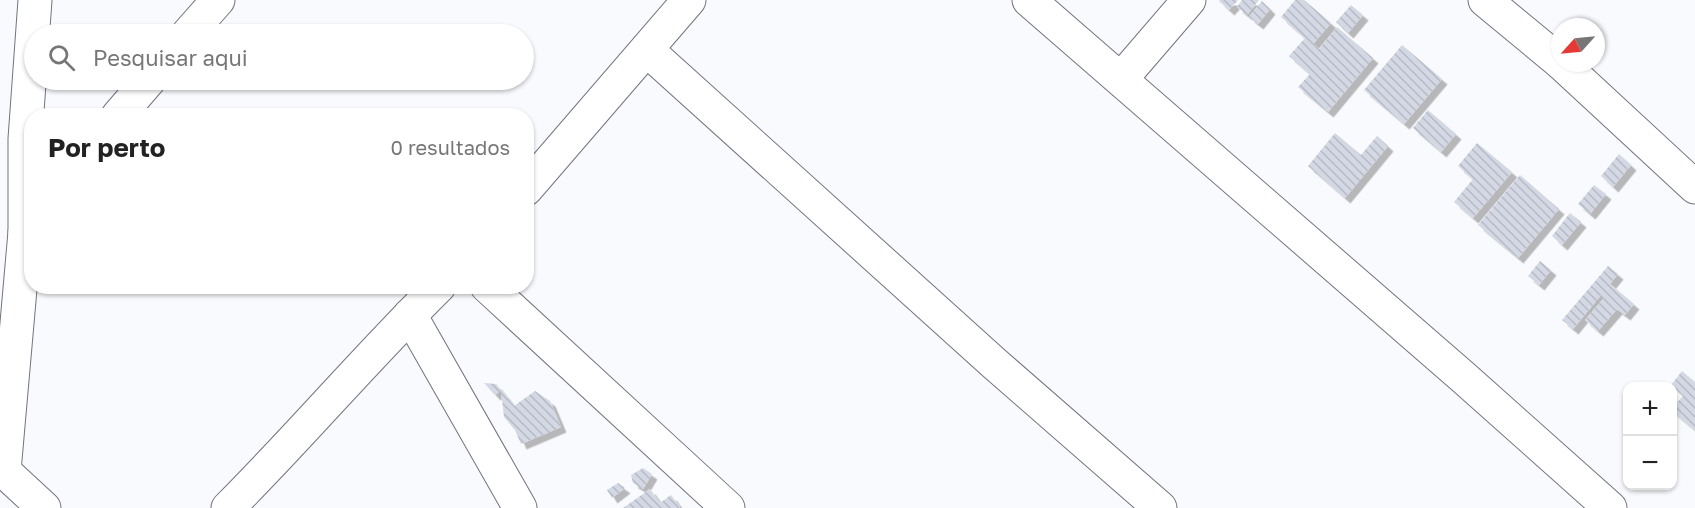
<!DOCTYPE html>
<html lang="pt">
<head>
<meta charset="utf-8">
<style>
  :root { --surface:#fff; --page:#f6f6f6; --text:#222; --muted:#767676; --line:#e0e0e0 }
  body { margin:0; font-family:"Golos Text",sans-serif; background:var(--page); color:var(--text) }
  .controls { position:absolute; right:18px; bottom:18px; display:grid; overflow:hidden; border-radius:12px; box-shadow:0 2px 4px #0004 }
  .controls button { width:54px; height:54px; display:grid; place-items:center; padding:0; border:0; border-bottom:2px solid var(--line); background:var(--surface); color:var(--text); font:30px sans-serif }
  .compass { position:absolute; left:1551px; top:18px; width:54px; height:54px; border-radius:50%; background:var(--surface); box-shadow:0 2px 4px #0004; rotate:243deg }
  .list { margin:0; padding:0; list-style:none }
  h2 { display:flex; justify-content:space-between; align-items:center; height:78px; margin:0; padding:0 24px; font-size:26px }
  h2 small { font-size:20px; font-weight:400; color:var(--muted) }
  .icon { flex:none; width:33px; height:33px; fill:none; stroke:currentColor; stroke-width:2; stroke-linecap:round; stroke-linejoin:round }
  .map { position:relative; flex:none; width:1695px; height:508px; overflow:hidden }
  .search { position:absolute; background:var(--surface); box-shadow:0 2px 4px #0004; left:24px; top:24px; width:510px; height:66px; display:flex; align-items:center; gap:15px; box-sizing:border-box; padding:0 21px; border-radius:33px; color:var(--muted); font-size:22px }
  .panel { position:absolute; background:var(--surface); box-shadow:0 2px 4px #0004; left:24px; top:108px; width:510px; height:186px; border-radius:24px }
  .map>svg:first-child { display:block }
  .building { fill:url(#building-back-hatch); filter:url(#shadow) }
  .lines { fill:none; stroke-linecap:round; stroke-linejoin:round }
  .street-casing { stroke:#71747f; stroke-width:35 }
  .secondary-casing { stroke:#71747f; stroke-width:35 }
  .street { stroke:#fff; stroke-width:33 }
  .secondary { stroke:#fff; stroke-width:33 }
</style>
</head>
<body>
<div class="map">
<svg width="1695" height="508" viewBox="0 0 1695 508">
  <defs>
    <pattern id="building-back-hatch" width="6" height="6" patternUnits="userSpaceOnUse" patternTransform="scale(1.5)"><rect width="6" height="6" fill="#d4d8e4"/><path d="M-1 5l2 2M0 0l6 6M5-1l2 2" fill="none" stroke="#b6bac4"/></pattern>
    <filter id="shadow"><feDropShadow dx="5.5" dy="5.5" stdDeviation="0" flood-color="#0004"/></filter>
  </defs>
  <rect width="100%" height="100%" fill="#f9fafd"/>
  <g class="building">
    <path d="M1220,0H1238L1229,10L1219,1Z"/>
    <path d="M1242,0H1259L1247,15L1237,7Z"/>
    <path d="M1295,0H1304L1331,23L1313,44L1319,49L1337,27L1373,58L1328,112L1298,87L1310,74L1289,56L1305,38L1281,17Z"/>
    <path d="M1262,1L1270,9L1258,24L1249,17Z"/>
    <path d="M1351,5L1363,15L1348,33L1336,22Z"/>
    <path d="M1402,45L1442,79L1404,124L1364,90Z"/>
    <path d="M1428,110L1456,134L1441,152L1413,128Z"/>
    <path d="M1335,133L1361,155L1377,136L1388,146L1345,198L1308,166Z"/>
    <path d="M1477,143L1512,172L1473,218L1454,202L1473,179L1458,166Z"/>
    <path d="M1619,154L1631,165L1613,187L1601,176Z"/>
    <path d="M1520,175L1559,209L1518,258L1478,225Z"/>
    <path d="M1594,185L1606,194L1590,214L1578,204Z"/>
    <path d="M1570,213L1581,222L1562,245L1552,236Z"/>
    <path d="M1540,261L1551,270L1539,285L1528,276Z"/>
    <path d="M1608,266L1618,274L1610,284L1634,304L1625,315L1617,309L1598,331L1585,320L1604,298L1601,295L1573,329L1562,320Z"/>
    <path d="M1682,371L1695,382V430L1672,411V408L1683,396L1671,385Z"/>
    <path d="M484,383L496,384L501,390L495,395Z"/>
    <path d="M501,390L514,406L535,391L550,401L561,427L521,444L515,430L504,417Z"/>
    <path d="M643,468L652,474L643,489L633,483L631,475Z"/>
    <path d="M618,483L625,488L612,498L607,490Z"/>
    <path d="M650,489L660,503L671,495L680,507L678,508H623Z"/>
  </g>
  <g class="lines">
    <g class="street-casing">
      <g id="street">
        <path d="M1485,0L1560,62"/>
        <path d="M647,50L995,364L1160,508"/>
        <path d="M1561,63L1695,187"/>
        <path d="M1121,79L1189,0"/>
        <path d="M526,189L689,0"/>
        <path d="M25,232V139L35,0"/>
        <path d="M487,286L728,508"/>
        <path d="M410,315L520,508"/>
        <path d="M4,471L44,508"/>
        <path d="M228,508C300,436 366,358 439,286"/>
      </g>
    </g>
    <g class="secondary-casing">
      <g id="secondary">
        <path d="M1029,0L1463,377L1610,508"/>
        <path d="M188,34L218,0"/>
        <path d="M118,116L149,80"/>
        <path d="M4,471L25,232L32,223"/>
      </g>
    </g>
    <use href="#street" class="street"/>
    <use href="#secondary" class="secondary"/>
  </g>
</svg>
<div class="controls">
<button>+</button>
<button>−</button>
</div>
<svg class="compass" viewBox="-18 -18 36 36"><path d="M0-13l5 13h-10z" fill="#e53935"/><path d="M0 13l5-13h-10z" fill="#767676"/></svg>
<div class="search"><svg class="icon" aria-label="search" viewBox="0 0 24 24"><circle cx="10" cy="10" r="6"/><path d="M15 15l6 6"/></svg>Pesquisar aqui</div>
<section class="panel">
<h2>Por perto<small>0 resultados</small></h2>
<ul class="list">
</ul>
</section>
</div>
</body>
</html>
